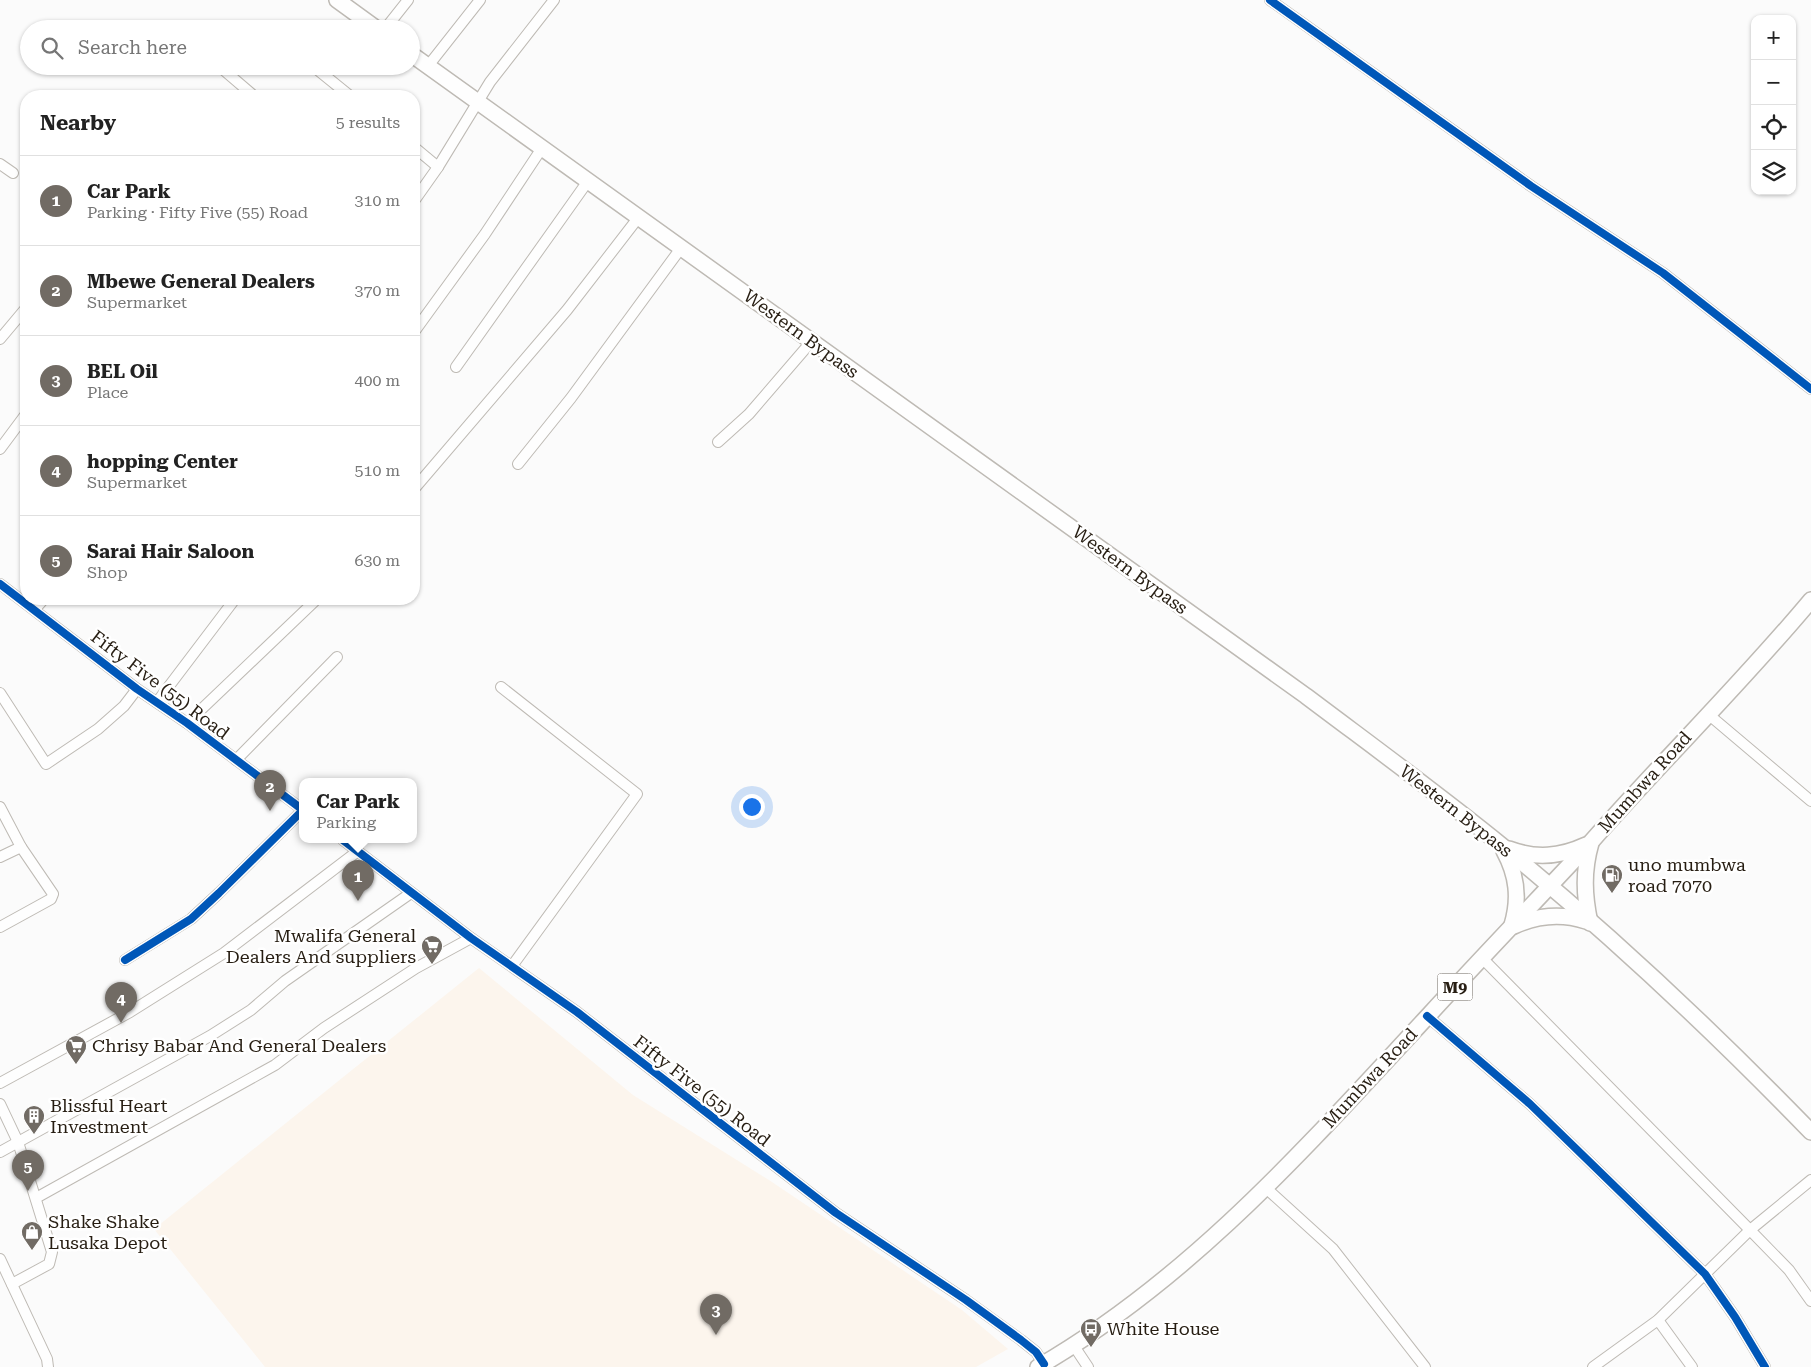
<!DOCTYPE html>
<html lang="en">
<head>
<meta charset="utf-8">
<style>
  :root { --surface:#fff; --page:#f2f2f2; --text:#222; --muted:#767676; --line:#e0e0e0; --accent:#716b64 }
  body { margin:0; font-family:"Roboto Serif",serif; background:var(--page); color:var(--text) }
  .controls { position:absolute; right:15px; top:15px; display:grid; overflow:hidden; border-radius:10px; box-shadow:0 1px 4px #0004 }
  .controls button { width:45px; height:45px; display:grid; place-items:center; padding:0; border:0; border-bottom:1px solid var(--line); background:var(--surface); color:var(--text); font:25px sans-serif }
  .you { position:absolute; left:751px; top:806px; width:18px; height:18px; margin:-12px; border:4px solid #fff; border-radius:50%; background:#1a73e8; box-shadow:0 0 0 8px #1a73e833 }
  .badge { display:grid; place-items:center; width:32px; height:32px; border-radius:50%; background:var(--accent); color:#fff; font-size:16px; font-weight:700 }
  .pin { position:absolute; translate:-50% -41px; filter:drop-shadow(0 1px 2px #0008) }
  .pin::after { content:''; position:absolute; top:26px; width:18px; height:15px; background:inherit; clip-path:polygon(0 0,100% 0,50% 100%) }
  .popup { position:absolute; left:299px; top:778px; width:118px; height:65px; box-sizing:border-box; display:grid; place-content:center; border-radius:10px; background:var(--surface); filter:drop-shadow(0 1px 4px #0005); font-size:16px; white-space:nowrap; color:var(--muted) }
  .popup b { font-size:19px; color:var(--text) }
  .popup::after { content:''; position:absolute; left:50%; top:100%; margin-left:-10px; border:10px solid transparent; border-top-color:var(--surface) }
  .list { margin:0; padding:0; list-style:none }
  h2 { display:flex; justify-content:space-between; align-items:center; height:65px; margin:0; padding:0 20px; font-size:21px }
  h2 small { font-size:16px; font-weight:400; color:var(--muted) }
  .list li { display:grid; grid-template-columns:32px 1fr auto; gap:15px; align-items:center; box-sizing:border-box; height:90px; padding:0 20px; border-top:1px solid var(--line) }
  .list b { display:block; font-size:19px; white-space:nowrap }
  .list p { margin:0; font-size:16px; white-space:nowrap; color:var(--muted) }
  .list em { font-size:16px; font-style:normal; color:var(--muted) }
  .icon { flex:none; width:28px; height:28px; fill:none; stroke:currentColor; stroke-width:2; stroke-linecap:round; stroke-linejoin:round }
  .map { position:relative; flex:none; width:1811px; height:1367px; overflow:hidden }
  .search { position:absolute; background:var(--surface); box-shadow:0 1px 4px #0004; left:20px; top:20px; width:400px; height:55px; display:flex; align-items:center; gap:12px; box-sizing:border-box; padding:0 18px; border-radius:28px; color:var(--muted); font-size:19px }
  .panel { position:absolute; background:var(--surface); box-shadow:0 1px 4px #0004; left:20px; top:90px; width:400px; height:515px; border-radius:20px }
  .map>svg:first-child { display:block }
  .built { fill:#fcf5ed }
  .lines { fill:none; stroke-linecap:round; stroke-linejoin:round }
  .street-casing { stroke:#bebab4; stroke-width:12 }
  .primary-casing { stroke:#bebab4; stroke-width:18 }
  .street { stroke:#fefefe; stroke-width:10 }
  .primary { stroke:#fefefe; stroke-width:15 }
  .cycleway-casing { stroke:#fff; stroke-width:11 }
  .cycleway { stroke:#0057b8; stroke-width:8 }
  .labels { text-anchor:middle; stroke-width:5; stroke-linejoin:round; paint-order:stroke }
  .shield { fill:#fff; stroke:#68625a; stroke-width:1 }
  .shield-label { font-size:16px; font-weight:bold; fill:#271e13 }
  .street-label { font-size:18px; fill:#271e13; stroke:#fff }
  .poi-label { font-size:18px; fill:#271e13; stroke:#fff; text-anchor:start }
</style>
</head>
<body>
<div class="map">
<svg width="1811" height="1367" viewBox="0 0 1811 1367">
  <rect width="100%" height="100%" fill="#fbfbfb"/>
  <path class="built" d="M479,968L633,1095L769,1180L962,1310L1008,1349L976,1367H265L154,1229Z"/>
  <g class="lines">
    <g class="street-casing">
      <g id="street">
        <path d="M1270,0L1531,186L1663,273L1811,389"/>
        <path d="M385,29L408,0"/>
        <path d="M219,66L254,96"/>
        <path d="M313,66L350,96"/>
        <path d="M428,66L480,0"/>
        <path d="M414,147L438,167"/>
        <path d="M0,164L13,173"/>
        <path d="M414,201L438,167L490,82L554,0"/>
        <path d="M414,332L485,234L542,148"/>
        <path d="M0,339L26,308"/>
        <path d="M456,367L588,181"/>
        <path d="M718,442L749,414L811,342"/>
        <path d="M0,449L26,414"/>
        <path d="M518,464L571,398L681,248"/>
        <path d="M414,489L567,310L638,218"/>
        <path d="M0,584L137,689L187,723L303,810L219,893L191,919L125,960"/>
        <path d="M35,609L44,599"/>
        <path d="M501,687L637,794L512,966"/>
        <path d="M0,693L46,764L98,729L124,706L137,689"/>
        <path d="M157,702L235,599"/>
        <path d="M1708,714L1811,801"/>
        <path d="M187,723L317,599"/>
        <path d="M236,760L337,657"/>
        <path d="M0,807L21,847L53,894L51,899L0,927"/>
        <path d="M343,840L471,938L577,1012L836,1213L966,1300L1021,1340L1036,1352L1044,1364"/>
        <path d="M0,857L21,847"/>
        <path d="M1482,958L1750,1230L1789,1270L1811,1301"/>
        <path d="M1427,1016L1530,1104L1705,1274L1735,1317L1765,1367"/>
        <path d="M0,1083L130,1012L224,953L358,851"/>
        <path d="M0,1104L18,1142L52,1252L49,1264L12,1284"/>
        <path d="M0,1152L210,1036L251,1010L285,981L411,893"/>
        <path d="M1267,1189L1333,1249L1425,1367"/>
        <path d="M36,1198L275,1065L324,1028L416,968L471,938"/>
        <path d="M0,1259L47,1359L48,1367"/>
        <path d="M1658,1320L1692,1367"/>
        <path d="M1074,1346L1088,1367"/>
        <path d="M1593,1367L1658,1320L1750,1230L1811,1180"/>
      </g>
    </g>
    <g class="primary-casing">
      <g id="primary">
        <path d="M337,0L377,29"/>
        <path d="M411,54L1306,696C1371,745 1437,793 1501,845C1610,934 1713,1031 1811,1132"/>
        <path d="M1509,849C1536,859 1560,857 1586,845"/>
        <path d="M1504,851C1517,875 1520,898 1512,925"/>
        <path d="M1590,923C1584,895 1583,871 1591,843"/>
        <path d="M1514,926C1538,915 1561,913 1586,921"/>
        <path d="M1038,1367C1193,1277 1308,1145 1428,1016C1482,957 1537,900 1591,842C1663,760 1741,684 1811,600"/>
      </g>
    </g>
    <use href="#street" class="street"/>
    <use href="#primary" class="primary"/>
    <g class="cycleway-casing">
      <g id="cycleway">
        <path d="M1270,0L1531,186L1663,273L1811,389"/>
        <path d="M0,584L137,689L187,723L303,810L219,893L191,919L125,960"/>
        <path d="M343,840L471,938L577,1012L836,1213L966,1300L1021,1340L1036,1352L1044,1364"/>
        <path d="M1427,1016L1530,1104L1705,1274L1735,1317L1765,1367"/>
      </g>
    </g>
    <use href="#cycleway" class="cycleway"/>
  </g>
  <defs>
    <g id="fuel-pin" transform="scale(1.125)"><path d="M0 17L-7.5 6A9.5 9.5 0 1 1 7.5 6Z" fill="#716b64" stroke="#fff"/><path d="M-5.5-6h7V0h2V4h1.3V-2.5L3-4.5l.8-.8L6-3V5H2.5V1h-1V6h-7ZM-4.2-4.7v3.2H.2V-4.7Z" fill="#fff"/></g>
    <g id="supermarket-pin" transform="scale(1.125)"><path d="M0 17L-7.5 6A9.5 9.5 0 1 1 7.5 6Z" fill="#716b64" stroke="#fff"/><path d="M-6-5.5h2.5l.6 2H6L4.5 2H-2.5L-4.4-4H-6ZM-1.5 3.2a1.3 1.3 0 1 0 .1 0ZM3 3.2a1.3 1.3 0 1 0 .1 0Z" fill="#fff"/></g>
    <g id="building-pin" transform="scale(1.125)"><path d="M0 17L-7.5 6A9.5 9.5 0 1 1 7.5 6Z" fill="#716b64" stroke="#fff"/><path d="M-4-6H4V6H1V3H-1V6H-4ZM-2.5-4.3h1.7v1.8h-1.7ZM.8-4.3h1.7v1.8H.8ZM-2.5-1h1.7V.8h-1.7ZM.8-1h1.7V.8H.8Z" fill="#fff"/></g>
    <g id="shop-pin" transform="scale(1.125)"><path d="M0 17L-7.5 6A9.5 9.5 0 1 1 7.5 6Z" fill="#716b64" stroke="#fff"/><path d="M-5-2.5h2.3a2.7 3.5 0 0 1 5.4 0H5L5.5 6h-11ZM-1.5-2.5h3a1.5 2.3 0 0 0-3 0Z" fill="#fff"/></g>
    <g id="bus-pin" transform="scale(1.125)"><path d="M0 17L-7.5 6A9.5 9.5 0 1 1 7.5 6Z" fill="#716b64" stroke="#fff"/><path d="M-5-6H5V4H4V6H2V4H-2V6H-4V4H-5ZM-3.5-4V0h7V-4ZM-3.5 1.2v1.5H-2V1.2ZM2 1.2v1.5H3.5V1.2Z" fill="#fff"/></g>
  </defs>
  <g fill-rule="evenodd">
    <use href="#fuel-pin" x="1612" y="875"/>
    <use href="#supermarket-pin" x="432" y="946"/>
    <use href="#supermarket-pin" x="76" y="1046"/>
    <use href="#building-pin" x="34" y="1116"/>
    <use href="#shop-pin" x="32" y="1232"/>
    <use href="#bus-pin" x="1091" y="1329"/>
  </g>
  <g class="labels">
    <rect class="shield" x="1437.5" y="973.5" width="35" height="27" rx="4"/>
    <g class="shield-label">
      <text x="1455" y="993">M9</text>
    </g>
    <g class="street-label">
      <text transform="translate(801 334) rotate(36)" y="6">Western Bypass</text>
      <text transform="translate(1130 570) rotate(36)" y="6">Western Bypass</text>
      <text transform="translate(160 685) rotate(37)" y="6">Fifty Five (55) Road</text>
      <text transform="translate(1645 782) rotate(-48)" y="6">Mumbwa Road</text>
      <text transform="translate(1456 811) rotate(38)" y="6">Western Bypass</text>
      <text transform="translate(1370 1078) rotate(-47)" y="6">Mumbwa Road</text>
      <text transform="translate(702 1091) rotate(38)" y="6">Fifty Five (55) Road</text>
    </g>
    <g class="poi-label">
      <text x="1628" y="871">uno mumbwa<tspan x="1628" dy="21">road 7070</tspan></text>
      <text x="416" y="942" text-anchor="end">Mwalifa General<tspan x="416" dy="21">Dealers And suppliers</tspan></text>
      <text x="92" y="1052">Chrisy Babar And General Dealers</text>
      <text x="50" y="1112">Blissful Heart<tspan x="50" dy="21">Investment</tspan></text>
      <text x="48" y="1228">Shake Shake<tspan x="48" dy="21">Lusaka Depot</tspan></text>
      <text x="1107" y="1335">White House</text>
    </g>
  </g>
</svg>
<div class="controls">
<button>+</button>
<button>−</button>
<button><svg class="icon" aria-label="locate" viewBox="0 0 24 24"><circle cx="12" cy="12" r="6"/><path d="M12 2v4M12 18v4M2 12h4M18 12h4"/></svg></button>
<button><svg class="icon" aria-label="layers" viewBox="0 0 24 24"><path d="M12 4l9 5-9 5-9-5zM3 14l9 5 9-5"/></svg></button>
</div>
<div class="you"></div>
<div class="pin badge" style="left:358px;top:901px">1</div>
<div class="popup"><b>Car Park</b>Parking</div>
<div class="pin badge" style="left:270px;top:811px">2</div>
<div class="pin badge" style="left:716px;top:1335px">3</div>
<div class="pin badge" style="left:121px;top:1023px">4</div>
<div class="pin badge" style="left:28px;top:1191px">5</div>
<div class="search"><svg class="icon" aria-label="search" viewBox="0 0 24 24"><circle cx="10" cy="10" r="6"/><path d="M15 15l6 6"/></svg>Search here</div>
<section class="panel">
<h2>Nearby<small>5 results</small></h2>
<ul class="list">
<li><span class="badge">1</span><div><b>Car Park</b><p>Parking · Fifty Five (55) Road</p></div><em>310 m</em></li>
<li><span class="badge">2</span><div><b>Mbewe General Dealers</b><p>Supermarket</p></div><em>370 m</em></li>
<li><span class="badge">3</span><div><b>BEL Oil</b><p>Place</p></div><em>400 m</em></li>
<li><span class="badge">4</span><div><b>hopping Center</b><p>Supermarket</p></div><em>510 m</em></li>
<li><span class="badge">5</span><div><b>Sarai Hair Saloon</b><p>Shop</p></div><em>630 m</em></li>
</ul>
</section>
</div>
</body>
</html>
